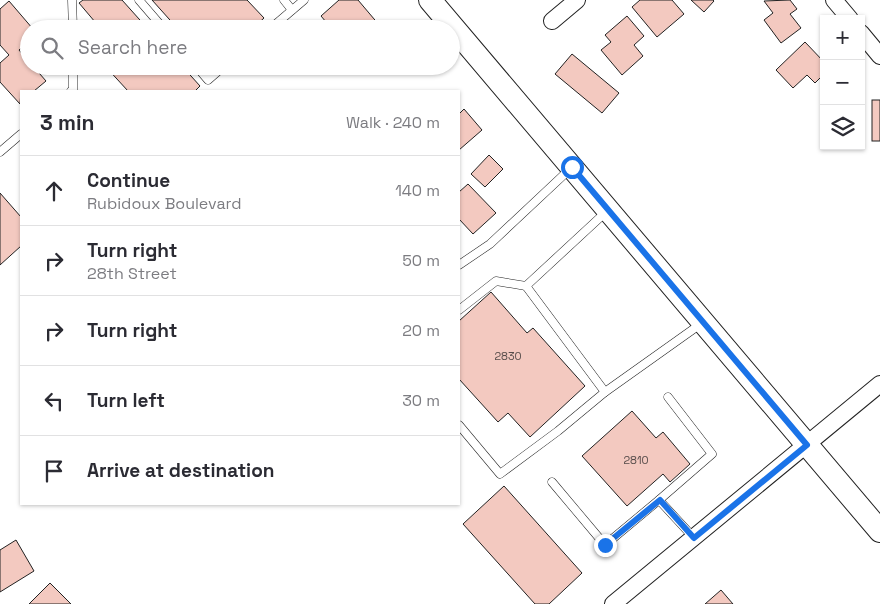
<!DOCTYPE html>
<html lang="en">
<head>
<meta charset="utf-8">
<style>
  :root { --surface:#fff; --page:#f2f2f3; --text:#2b2b33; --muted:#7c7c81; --line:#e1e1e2 }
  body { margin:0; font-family:"Space Grotesk",sans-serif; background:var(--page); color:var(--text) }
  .controls { position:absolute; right:15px; top:15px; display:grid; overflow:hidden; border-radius:0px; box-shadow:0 1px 4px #0004 }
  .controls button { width:45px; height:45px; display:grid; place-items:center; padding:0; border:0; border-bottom:1px solid var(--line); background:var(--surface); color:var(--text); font:25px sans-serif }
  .stop { position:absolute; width:15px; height:15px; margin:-11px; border:4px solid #1a73e8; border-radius:50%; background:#fff }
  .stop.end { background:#1a73e8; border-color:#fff; box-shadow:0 1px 5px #0008 }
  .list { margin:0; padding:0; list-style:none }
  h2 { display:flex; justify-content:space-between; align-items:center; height:65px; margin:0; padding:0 20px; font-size:21px }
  h2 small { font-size:16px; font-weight:400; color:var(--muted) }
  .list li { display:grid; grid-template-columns:32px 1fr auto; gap:15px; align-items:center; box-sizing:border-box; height:70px; padding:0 20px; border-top:1px solid var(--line) }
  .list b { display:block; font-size:19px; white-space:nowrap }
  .list p { margin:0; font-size:16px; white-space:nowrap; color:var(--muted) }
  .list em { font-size:16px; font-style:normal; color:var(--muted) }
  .icon { flex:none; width:28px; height:28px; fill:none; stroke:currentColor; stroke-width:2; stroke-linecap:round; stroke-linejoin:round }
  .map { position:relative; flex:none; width:880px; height:604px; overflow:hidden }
  .search { position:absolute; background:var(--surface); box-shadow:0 1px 4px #0004; left:20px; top:20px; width:440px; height:55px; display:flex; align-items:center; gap:12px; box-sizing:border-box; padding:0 18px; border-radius:28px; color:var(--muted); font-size:19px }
  .panel { position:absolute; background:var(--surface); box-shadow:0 1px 4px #0004; left:20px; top:90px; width:440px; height:415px; border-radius:0px }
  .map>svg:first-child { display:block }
  .building { fill:#f3c9c0; stroke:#222 }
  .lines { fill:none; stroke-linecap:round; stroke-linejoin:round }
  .service-casing { stroke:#222; stroke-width:9 }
  .minor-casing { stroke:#222; stroke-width:18 }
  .secondary-casing { stroke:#222; stroke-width:24 }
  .service { stroke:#fff; stroke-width:8 }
  .minor { stroke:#fff; stroke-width:16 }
  .secondary { stroke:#fff; stroke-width:22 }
  .route { stroke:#1a73e8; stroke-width:6 }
  .labels { text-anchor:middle; stroke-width:4; stroke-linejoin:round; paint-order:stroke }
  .number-label { font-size:11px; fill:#564c4a }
</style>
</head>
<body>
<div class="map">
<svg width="880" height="604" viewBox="0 0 880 604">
  <rect width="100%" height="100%" fill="#fff"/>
  <g class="building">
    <path d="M83,0H122L148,29H101L79,3Z"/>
    <path d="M152,0H247L264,18L252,29H178Z"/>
    <path d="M339,0H358L380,26L376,29H332L321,16Z"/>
    <path d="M640,0H672L684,14L657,37L632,7Z"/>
    <path d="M691,0H713L714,1L704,12Z"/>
    <path d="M790,0L797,9L790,14L801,28L781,43L764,20L773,13L764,1Z"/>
    <path d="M9,1L33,29H29V41L19,50L29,62V66H33L46,81L34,91H21L20,104L0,82V63L9,55L0,45V9Z"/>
    <path d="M627,16L644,36L634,45L643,56L622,75L601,50L611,42L605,35Z"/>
    <path d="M805,42L824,62V74L815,83L807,75L793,88L776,70Z"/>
    <path d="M572,54L619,93L602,113L555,74Z"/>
    <path d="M105,66H182L200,86L195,91H128Z"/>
    <rect x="872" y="100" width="8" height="41"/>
    <path d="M464,109L482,130L459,150V114Z"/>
    <path d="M489,155L503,169L485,187L471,174Z"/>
    <path d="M468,184L496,213L473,234L459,219V192Z"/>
    <path d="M0,193L21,217V246L0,265Z"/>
    <path d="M491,292L527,333L533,328L585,386L530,437L508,413L498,422L459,379V321Z"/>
    <path d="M632,411L656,438L663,432L690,464L670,482L663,474L627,506L582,456Z"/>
    <path d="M504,486L582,573L549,604H535L463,524Z"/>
    <path d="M16,540L34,571L0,592V550Z"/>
    <path d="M50,583L71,604H29Z"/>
    <path d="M721,590L733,604H705Z"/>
  </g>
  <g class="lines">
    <g class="service-casing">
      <g id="service">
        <path d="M72,0L73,29"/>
        <path d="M139,0L164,29"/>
        <path d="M284,0L292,10"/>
        <path d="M270,29L304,0"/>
        <path d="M196,66L208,80L224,66"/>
        <path d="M71,91L73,90V66"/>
        <path d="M0,152L21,134"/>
        <path d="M607,211L526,286L605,392L702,323"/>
        <path d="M459,265L490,244L570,169"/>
        <path d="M459,310L496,281L526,286"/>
        <path d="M668,397L712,454L659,500L694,538"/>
        <path d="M459,425L500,474L558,431L605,392"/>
        <path d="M552,482L605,545L659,500"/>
      </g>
    </g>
    <g class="minor-casing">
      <g id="minor">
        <path d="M834,0L850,19"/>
        <path d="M552,21L577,0"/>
        <path d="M861,33L880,56"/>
        <path d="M613,604L880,384"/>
      </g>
    </g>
    <g class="secondary-casing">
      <path id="secondary" d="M430,0L880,531"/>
    </g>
    <use href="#service" class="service"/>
    <use href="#minor" class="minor"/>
    <use href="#secondary" class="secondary"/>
  </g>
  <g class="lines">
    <path class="route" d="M572,167L807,445L694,538L660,500L605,545"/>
  </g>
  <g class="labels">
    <g class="number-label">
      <text x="508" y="360">2830</text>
      <text x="636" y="464">2810</text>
    </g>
  </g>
</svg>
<div class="controls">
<button>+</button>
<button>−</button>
<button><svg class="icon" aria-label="layers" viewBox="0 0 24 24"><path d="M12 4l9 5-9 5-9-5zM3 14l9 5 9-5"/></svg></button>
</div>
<div class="stop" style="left:572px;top:167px"></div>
<div class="stop end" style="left:605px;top:545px"></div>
<div class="search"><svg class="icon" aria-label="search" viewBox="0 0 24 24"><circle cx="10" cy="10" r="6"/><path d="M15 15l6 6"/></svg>Search here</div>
<section class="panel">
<h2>3 min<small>Walk · 240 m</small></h2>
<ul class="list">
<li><svg class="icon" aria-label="ahead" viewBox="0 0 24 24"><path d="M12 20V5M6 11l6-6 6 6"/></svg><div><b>Continue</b><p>Rubidoux Boulevard</p></div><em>140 m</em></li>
<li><svg class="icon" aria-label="right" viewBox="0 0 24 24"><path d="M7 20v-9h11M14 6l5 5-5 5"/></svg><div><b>Turn right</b><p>28th Street</p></div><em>50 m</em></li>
<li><svg class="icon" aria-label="right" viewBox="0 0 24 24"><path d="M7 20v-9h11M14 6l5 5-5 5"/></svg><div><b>Turn right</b></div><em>20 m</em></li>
<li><svg class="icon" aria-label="left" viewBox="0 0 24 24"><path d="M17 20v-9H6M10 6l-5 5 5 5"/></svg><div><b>Turn left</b></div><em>30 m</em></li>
<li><svg class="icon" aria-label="arrive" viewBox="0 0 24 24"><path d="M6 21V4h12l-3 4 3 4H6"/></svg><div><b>Arrive at destination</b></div></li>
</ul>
</section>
</div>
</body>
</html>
